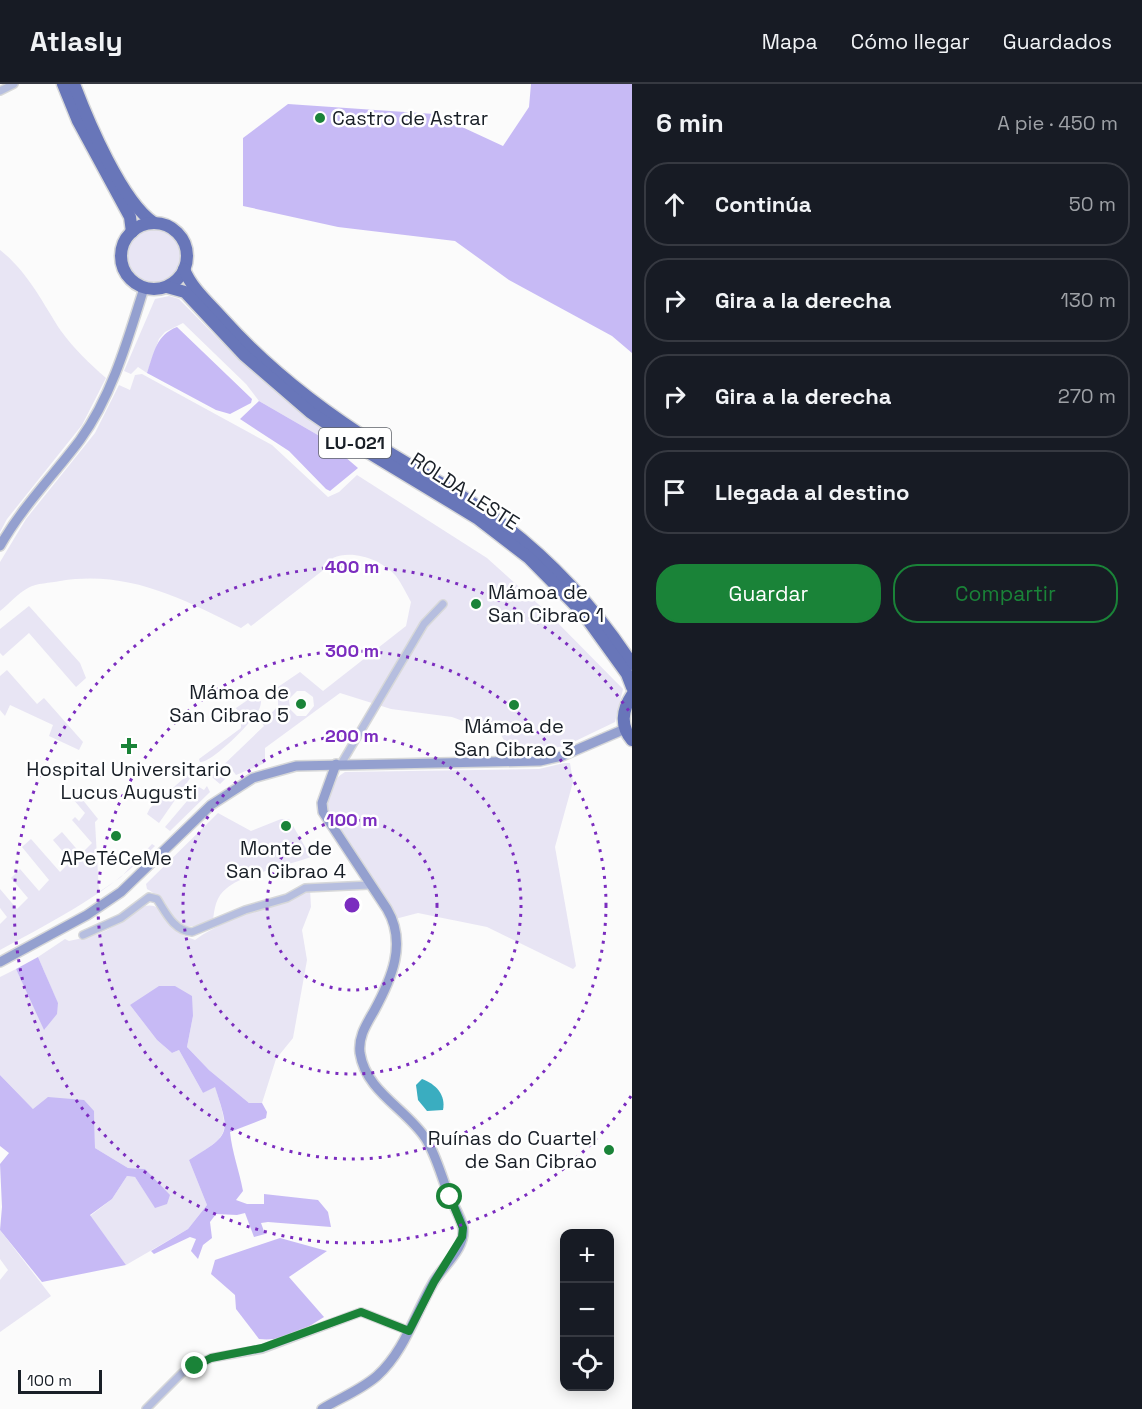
<!DOCTYPE html>
<html lang="es">
<head>
<meta charset="utf-8">
<style>
  :root { --surface:#171b24; --page:#242831; --text:#f1f3f6; --muted:#9ea1a6; --line:#363941; --accent:#1a8338 }
  body { margin:0; font-family:"Space Grotesk",sans-serif; background:var(--page); color:var(--text) }
  .controls { position:absolute; right:18px; bottom:18px; display:grid; overflow:hidden; border-radius:12px; box-shadow:0 3px 15px #0003 }
  .controls button { width:54px; height:54px; display:grid; place-items:center; padding:0; border:0; border-bottom:2px solid var(--line); background:var(--surface); color:var(--text); font:30px sans-serif }
  .scale { position:absolute; left:18px; bottom:15px; width:84px; box-sizing:border-box; padding-left:6px; border:3px solid #191f27; border-top:0; font-size:16px; line-height:21px; white-space:nowrap; color:#191f27; -webkit-text-stroke:4px #fff; paint-order:stroke }
  .stop { position:absolute; width:18px; height:18px; margin:-14px; border:4px solid #1a8338; border-radius:50%; background:#fff }
  .stop.end { background:#1a8338; border-color:#fff; box-shadow:0 2px 6px #0008 }
  .list { margin:0; padding:0; list-style:none }
  h2 { display:flex; justify-content:space-between; align-items:center; height:78px; margin:0; padding:0 24px; font-size:26px }
  h2 small { font-size:20px; font-weight:400; color:var(--muted) }
  .list li { display:grid; grid-template-columns:39px 1fr auto; gap:18px; align-items:center; box-sizing:border-box; height:84px; margin:0 12px 12px; padding:0 12px; border:2px solid var(--line); border-radius:24px }
  .list b { display:block; font-size:22px; white-space:nowrap }
  .list em { font-size:20px; font-style:normal; color:var(--muted) }
  .actions { display:flex; gap:12px; padding:18px 24px }
  .actions a { flex:1; padding:14px 0; border:2px solid var(--accent); border-radius:24px; text-align:center; font-size:21px; color:var(--accent) }
  .actions .main { background:var(--accent); color:#fff }
  .icon { flex:none; width:33px; height:33px; fill:none; stroke:currentColor; stroke-width:2; stroke-linecap:round; stroke-linejoin:round }
  .map { position:relative; flex:none; width:632px; height:1325px; overflow:hidden }
  header { display:flex; align-items:center; gap:36px; box-sizing:border-box; height:84px; padding:0 30px; background:var(--surface); border-bottom:2px solid var(--line) }
  header strong { font-size:28px }
  nav { display:flex; gap:33px; margin-inline-start:auto; font-size:21px }
  main { display:flex }
  aside { flex:1; background:var(--surface) }
  .map>svg:first-child { display:block }
  .green { fill:#e8e5f4; fill-rule:evenodd }
  .forest { fill:#c7baf5 }
  .water { fill:#3aadc0 }
  .lines { fill:none; stroke-linecap:round; stroke-linejoin:round }
  .street-casing { stroke:#d7d8d9; stroke-width:10 }
  .secondary-casing { stroke:#d7d8d9; stroke-width:12 }
  .highway-casing { stroke:#d7d8d9; stroke-width:15 }
  .street { stroke:#b6bedf; stroke-width:7 }
  .secondary { stroke:#94a0cf; stroke-width:9 }
  .highway { stroke:#6876b9; stroke-width:12 }
  .route { stroke:#1a8338; stroke-width:8 }
  .ring { fill:none; stroke:#7b2cbf; stroke-width:3; stroke-dasharray:3 6 }
  .poi-dot { fill:#1a8338; stroke:#fff; stroke-width:2 }
  .labels { text-anchor:middle; stroke-width:5; stroke-linejoin:round; paint-order:stroke }
  .shield { fill:#fff; stroke:#5e6268; stroke-width:1.5 }
  .shield-label { font-size:18px; font-weight:bold; fill:#191f27 }
  .poi-label { font-size:20px; fill:#191f27; stroke:#fff }
  .street-label { font-size:20px; fill:#191f27; stroke:#fff }
  .centre { fill:#7b2cbf; stroke:#fff; stroke-width:3 }
  .ring-label { font-size:18px; text-anchor:middle; font-weight:bold; fill:#7b2cbf; stroke:#fff; stroke-width:5; stroke-linejoin:round; paint-order:stroke }
</style>
</head>
<body>
<header>
<strong>Atlasly</strong>
<nav><a>Mapa</a><a>Cómo llegar</a><a>Guardados</a></nav>
</header>
<main>
<div class="map">
<svg width="632" height="1325" viewBox="0 0 632 1325">
  <rect width="100%" height="100%" fill="#fbfbfb"/>
  <g class="green">
    <circle cx="153" cy="172" r="28"/>
    <path d="M0,166C28,188 42,218 61,247C74,265 90,280 106,294L82,341L7,435L0,448Z"/>
    <path d="M169,212L179,215L233,270L340,360L336,365L323,354L259,317L246,300L183,239L165,248L159,255L147,289L138,283L131,290L124,287L155,215Z"/>
    <path d="M142,290L272,361L328,413L339,408L357,391L487,474L547,528L623,605L615,638L565,662L512,670L501,651L452,633L391,625L340,609L265,664V679L236,691L233,687L220,700L208,690L210,688L213,691L264,642L262,639L278,622V603L300,588L323,607L406,542L411,518C406,509 402,500 396,492C382,476 353,465 333,474L335,477L251,542L248,539L241,544C181,514 128,486 60,497C50,499 37,499 28,504C18,509 9,520 0,527V478L26,435L95,349L119,301L130,306L135,291ZM297,607H305L313,613L314,622L306,632H297L290,625L289,615Z"/>
    <path d="M29,522L80,579L86,594L76,603L29,549L3,572L0,569V545Z"/>
    <path d="M7,586L37,620L44,614L83,658L79,666L49,652L53,641L10,621L5,632L0,626V592Z"/>
    <path d="M258,609C261,614 262,617 260,623C256,635 212,679 200,678L199,675L241,644V634L236,624Z"/>
    <path d="M564,679H570L573,698L555,763L576,882L573,885L487,843L418,829L395,835L325,726C325,710 331,696 345,688L539,685Z"/>
    <path d="M191,688L193,690L159,739L147,730L150,724Z"/>
    <path d="M207,702L210,708L170,747L165,743L199,703L204,706Z"/>
    <path d="M78,710L98,735L95,738L99,808L121,793L152,760L155,762C109,809 57,835 0,866V840L7,833L0,824V805L17,825L28,814L11,794L20,785L39,807L49,796L22,763L31,755L60,788L71,777L53,756L62,748L81,770L92,759L72,736L75,733L79,737L85,729L73,715Z"/>
    <path d="M218,729L251,747L281,735H289L311,773C291,780 240,792 227,804C216,812 214,825 213,837C161,855 180,823 147,805L146,800Z"/>
    <path d="M310,805L311,823L302,846L307,876L293,954L276,975L262,1019H249L209,986L187,963L193,932L130,921L157,956L172,969L179,966L203,1009L215,1002C229,1050 232,1050 189,1076L207,1121L188,1145L126,1181L90,1132L112,1115L127,1092L135,1093L155,1123L145,1085L128,1084L95,1064L94,1027L33,1025L0,991V893L16,885L45,945L58,920L38,873L65,855L69,857C81,854 94,852 105,847C120,841 141,813 158,824C174,834 165,846 195,856C230,831 272,824 310,805Z"/>
    <path d="M0,1146L51,1212L0,1248V1196L8,1186L0,1175Z"/>
  </g>
  <g class="forest">
    <path d="M531,0H632V269L612,252L509,196L455,157L338,143L243,122V54L288,20L434,30L503,62L529,23Z"/>
    <path d="M177,243L252,315L251,319L230,330L216,326L147,289C154,269 156,251 177,243Z"/>
    <path d="M259,317L323,354L358,384L330,407L326,405L289,367L240,335Z"/>
    <path d="M38,873L58,919L57,930L44,946L16,885Z"/>
    <path d="M159,902H175L192,912L193,932L187,963L209,986L249,1019H262L267,1028L266,1034L230,1048C232,1068 239,1086 243,1107L236,1116L247,1120H264V1110L318,1116L328,1128L331,1143L268,1138L261,1139L265,1150L254,1153L245,1129L237,1131L216,1130L210,1138L212,1154L203,1161L198,1175L191,1167L196,1155L190,1153L154,1170L151,1167L188,1145L207,1121L189,1076C232,1050 230,1050 215,1003L203,1009L179,966L172,969L157,956L130,921Z"/>
    <path d="M0,991L33,1025L48,1013L84,1016L94,1027L95,1064L128,1084L145,1085L170,1111L167,1120L155,1124L135,1093L127,1092L112,1115L90,1131L126,1181L42,1198L0,1146L2,1123L0,1080L9,1069L0,1062Z"/>
    <path d="M280,1154L327,1167L289,1193L324,1233C304,1246 283,1258 259,1255L236,1225L235,1211L211,1190L215,1176Z"/>
  </g>
  <path class="water" d="M422,995C436,1000 446,1011 443,1026L427,1027L418,1016L416,1001Z"/>
  <g class="lines">
    <g class="street-casing">
      <g id="street">
        <path d="M0,7L14,0"/>
        <path d="M341,680L424,540L443,520"/>
        <path d="M83,851L121,834L149,813L157,815C166,829 174,847 192,848L245,826L287,814L305,804L370,801"/>
        <path d="M146,1325L182,1289L211,1274L262,1265L361,1228L409,1247"/>
      </g>
    </g>
    <g class="secondary-casing">
      <g id="secondary">
        <path d="M0,462C22,423 53,392 80,356C112,312 128,255 144,204"/>
        <path d="M0,878L87,831L121,808L211,721L253,694L296,682L540,677L562,672L625,645"/>
        <path d="M322,1325C340,1314 361,1306 377,1292C404,1268 415,1230 433,1199C442,1183 466,1164 463,1144C461,1134 455,1124 450,1114C442,1095 437,1073 426,1055C407,1025 366,1008 360,969C358,953 366,941 374,927C392,894 407,859 387,825L323,728L322,719L336,680"/>
      </g>
    </g>
    <g class="highway-casing">
      <g id="highway">
        <path d="M63,0L78,37L130,133L132,148"/>
        <path d="M74,0C88,37 122,118 154,139"/>
        <circle cx="154" cy="172" r="33"/>
        <path d="M184,185C191,204 210,220 223,235C267,284 321,326 377,361C418,387 461,409 500,438C553,478 596,525 632,580"/>
        <path d="M167,203L185,208L244,271L310,328L368,368L477,434L529,474L583,529L627,590L632,603"/>
        <path d="M632,611C622,626 620,642 632,656"/>
      </g>
    </g>
    <use href="#street" class="street"/>
    <use href="#secondary" class="secondary"/>
    <use href="#highway" class="highway"/>
  </g>
  <g class="lines">
    <path class="route" d="M195,1282L211,1274L262,1264L361,1228L409,1247L434,1198L462,1153L463,1144L450,1113"/>
  </g>
  <g class="ring">
    <circle cx="352" cy="821" r="85"/>
    <circle cx="352" cy="821" r="169"/>
    <circle cx="352" cy="821" r="254"/>
    <path d="M631 1012A338 338 0 1 1 631 630"/>
  </g>
  <g class="poi-dot">
    <circle cx="320" cy="34" r="6"/>
    <circle cx="476" cy="520" r="6"/>
    <circle cx="301" cy="620" r="6"/>
    <circle cx="514" cy="621" r="6"/>
    <path d="M126 653h6v6h6v6h-6v6h-6v-6h-6v-6h6z"/>
    <circle cx="286" cy="742" r="6"/>
    <circle cx="116" cy="752" r="6"/>
    <circle cx="609" cy="1066" r="6"/>
  </g>
  <g class="labels">
    <rect class="shield" x="319" y="344" width="72" height="30" rx="4.5"/>
    <g class="shield-label">
      <text x="355" y="365">LU-021</text>
    </g>
    <g class="poi-label">
      <text x="332" y="41" text-anchor="start">Castro de Astrar</text>
      <text x="488" y="515" text-anchor="start">Mámoa de<tspan x="488" dy="23">San Cibrao 1</tspan></text>
      <text x="289" y="615" text-anchor="end">Mámoa de<tspan x="289" dy="23">San Cibrao 5</tspan></text>
      <text x="514" y="649">Mámoa de<tspan x="514" dy="23">San Cibrao 3</tspan></text>
      <text x="129" y="692">Hospital Universitario<tspan x="129" dy="23">Lucus Augusti</tspan></text>
      <text x="286" y="771">Monte de<tspan x="286" dy="23">San Cibrao 4</tspan></text>
      <text x="116" y="781">APeTéCeMe</text>
      <text x="597" y="1061" text-anchor="end">Ruínas do Cuartel<tspan x="597" dy="23">de San Cibrao</tspan></text>
    </g>
    <g class="street-label">
      <text transform="translate(465 407) rotate(33)" y="7">ROLDA LESTE</text>
    </g>
  </g>
  <circle cx="352" cy="821" r="9" class="centre"/>
  <g class="ring-label">
    <text x="352" y="489">400 m</text>
    <text x="352" y="573">300 m</text>
    <text x="352" y="658">200 m</text>
    <text x="352" y="742">100 m</text>
  </g>
</svg>
<div class="controls">
<button>+</button>
<button>−</button>
<button><svg class="icon" aria-label="locate" viewBox="0 0 24 24"><circle cx="12" cy="12" r="6"/><path d="M12 2v4M12 18v4M2 12h4M18 12h4"/></svg></button>
</div>
<div class="scale">100 m</div>
<div class="stop" style="left:450px;top:1113px"></div>
<div class="stop end" style="left:195px;top:1282px"></div>
</div>
<aside>
<h2>6 min<small>A pie · 450 m</small></h2>
<ul class="list">
<li><svg class="icon" aria-label="ahead" viewBox="0 0 24 24"><path d="M12 20V5M6 11l6-6 6 6"/></svg><div><b>Continúa</b></div><em>50 m</em></li>
<li><svg class="icon" aria-label="right" viewBox="0 0 24 24"><path d="M7 20v-9h11M14 6l5 5-5 5"/></svg><div><b>Gira a la derecha</b></div><em>130 m</em></li>
<li><svg class="icon" aria-label="right" viewBox="0 0 24 24"><path d="M7 20v-9h11M14 6l5 5-5 5"/></svg><div><b>Gira a la derecha</b></div><em>270 m</em></li>
<li><svg class="icon" aria-label="arrive" viewBox="0 0 24 24"><path d="M6 21V4h12l-3 4 3 4H6"/></svg><div><b>Llegada al destino</b></div></li>
</ul>
<div class="actions"><a class="main">Guardar</a><a>Compartir</a></div>
</aside>
</main>
</body>
</html>
